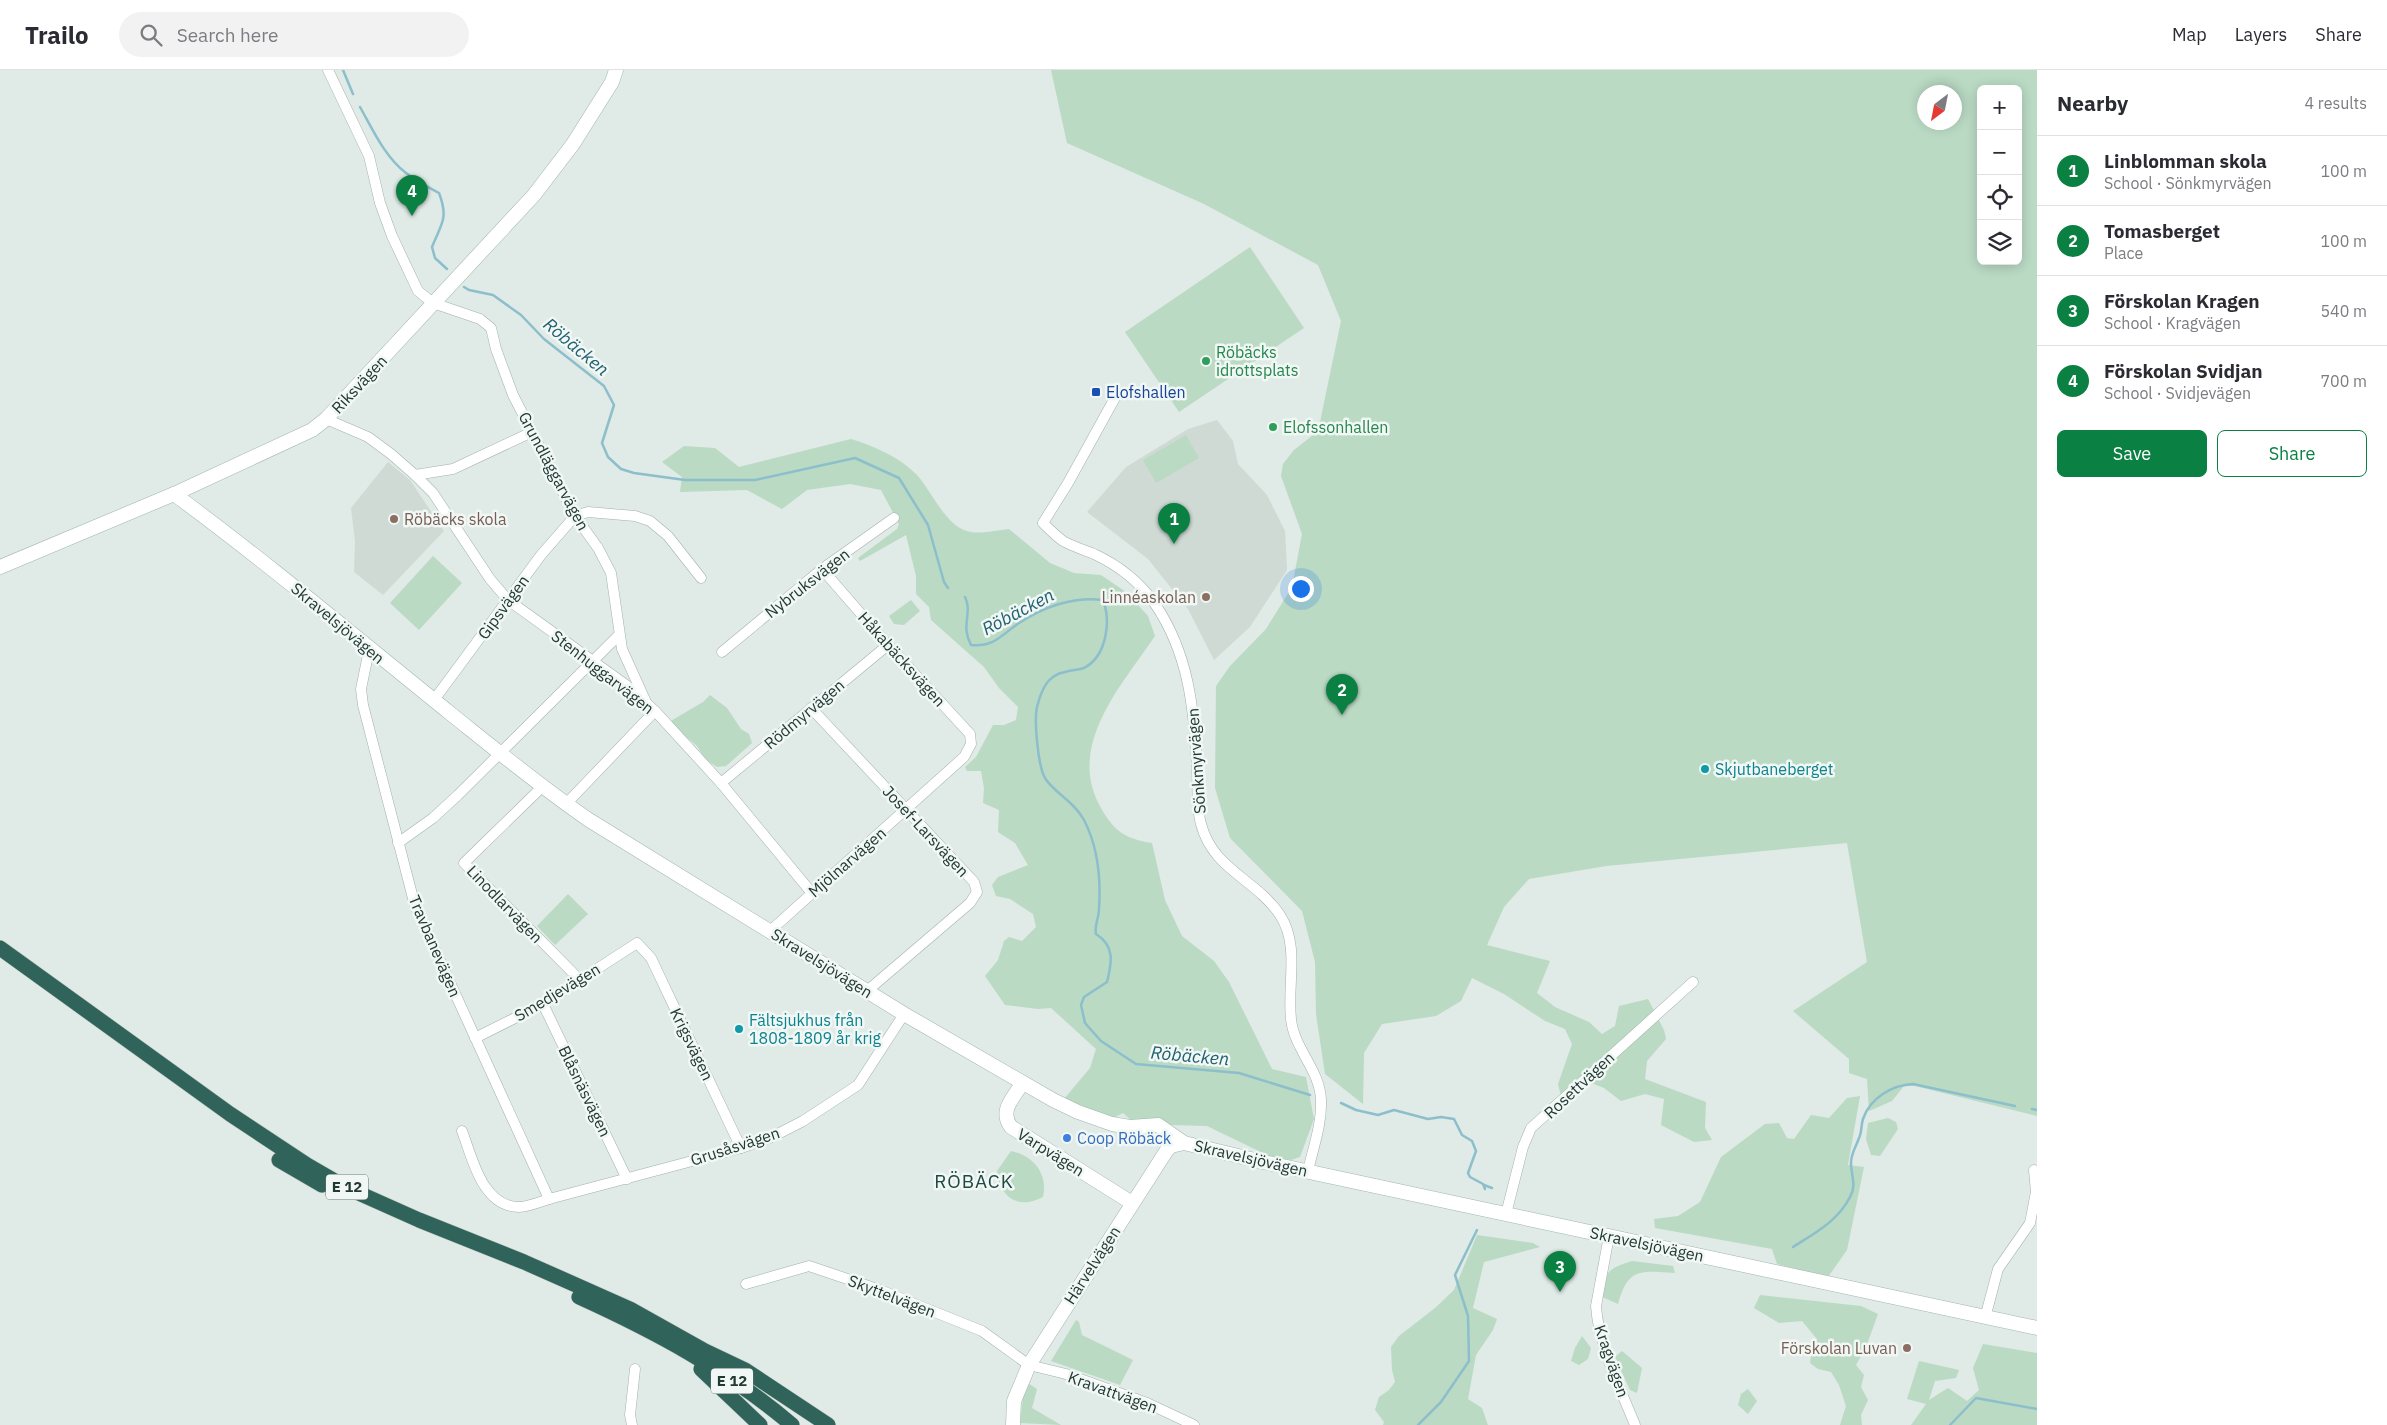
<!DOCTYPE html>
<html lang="en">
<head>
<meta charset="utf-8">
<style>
  :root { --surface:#fff; --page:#f2f2f3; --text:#2b2b33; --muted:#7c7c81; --line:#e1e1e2; --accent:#0b8043 }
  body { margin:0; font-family:"IBM Plex Sans",sans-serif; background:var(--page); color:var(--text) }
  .controls { position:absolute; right:15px; top:15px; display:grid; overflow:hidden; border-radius:8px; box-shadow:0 2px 12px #0003 }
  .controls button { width:45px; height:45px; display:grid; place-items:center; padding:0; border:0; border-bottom:1px solid var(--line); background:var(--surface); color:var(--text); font:25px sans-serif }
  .compass { position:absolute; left:1917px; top:15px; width:45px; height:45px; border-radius:50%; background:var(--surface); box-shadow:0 2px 12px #0003; rotate:212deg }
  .you { position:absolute; left:1300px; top:518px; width:18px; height:18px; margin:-12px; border:4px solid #fff; border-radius:50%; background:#1a73e8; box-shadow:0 0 0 8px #1a73e833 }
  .badge { display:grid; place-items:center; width:32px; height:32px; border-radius:50%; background:var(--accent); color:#fff; font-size:16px; font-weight:700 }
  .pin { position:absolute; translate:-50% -41px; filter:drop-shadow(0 1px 2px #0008) }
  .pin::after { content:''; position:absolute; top:26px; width:18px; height:15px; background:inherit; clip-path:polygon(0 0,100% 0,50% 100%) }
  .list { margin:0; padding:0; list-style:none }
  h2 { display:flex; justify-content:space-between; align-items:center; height:65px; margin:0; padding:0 20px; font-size:21px }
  h2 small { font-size:16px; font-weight:400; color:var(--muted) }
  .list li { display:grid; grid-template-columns:32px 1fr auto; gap:15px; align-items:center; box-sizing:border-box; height:70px; padding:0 20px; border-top:1px solid var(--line) }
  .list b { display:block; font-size:19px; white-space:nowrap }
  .list p { margin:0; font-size:16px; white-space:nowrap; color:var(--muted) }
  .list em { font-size:16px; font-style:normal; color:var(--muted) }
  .actions { display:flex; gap:10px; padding:15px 20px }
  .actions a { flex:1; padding:11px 0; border:1px solid var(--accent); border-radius:8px; text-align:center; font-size:18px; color:var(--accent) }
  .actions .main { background:var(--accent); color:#fff }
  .icon { flex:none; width:28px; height:28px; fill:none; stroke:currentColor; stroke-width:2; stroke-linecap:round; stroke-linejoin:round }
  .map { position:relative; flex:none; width:2037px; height:1355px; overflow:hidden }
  header { display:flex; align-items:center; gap:30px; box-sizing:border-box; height:70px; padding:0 25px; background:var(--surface); border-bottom:1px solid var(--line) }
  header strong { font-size:24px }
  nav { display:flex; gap:28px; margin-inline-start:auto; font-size:18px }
  .search { width:350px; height:45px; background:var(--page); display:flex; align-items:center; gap:12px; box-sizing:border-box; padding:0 18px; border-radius:28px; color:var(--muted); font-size:19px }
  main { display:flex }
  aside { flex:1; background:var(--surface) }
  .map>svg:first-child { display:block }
  .built { fill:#cfdad5 }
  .green { fill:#badac4; fill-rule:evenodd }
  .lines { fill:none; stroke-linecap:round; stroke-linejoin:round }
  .stream { stroke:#8cbfcb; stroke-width:2.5 }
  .street-casing { stroke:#a3b1ad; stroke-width:11 }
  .secondary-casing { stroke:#a0b5ae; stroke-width:15 }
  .highway-casing { stroke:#bdc4c2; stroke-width:16 }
  .street { stroke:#fff; stroke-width:10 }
  .secondary { stroke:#fff; stroke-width:14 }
  .highway { stroke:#30635a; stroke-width:15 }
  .leisure-dot { fill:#2e9e5b; stroke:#f0f7f4; stroke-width:2 }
  .transit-dot { fill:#1a4fb4; stroke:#f0f7f4; stroke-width:2 }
  .education-dot { fill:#8d6e63; stroke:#f0f7f4; stroke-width:2 }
  .culture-dot { fill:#0f9aa8; stroke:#f0f7f4; stroke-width:2 }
  .shop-dot { fill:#3f7fe0; stroke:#f0f7f4; stroke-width:2 }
  .labels { text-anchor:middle; stroke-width:5; stroke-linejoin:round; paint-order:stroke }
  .shield { fill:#f0f7f4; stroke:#60726e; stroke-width:1 }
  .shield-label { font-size:15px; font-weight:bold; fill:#223934 }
  .leisure-label { font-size:16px; fill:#27864d; stroke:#f0f7f4; text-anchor:start }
  .street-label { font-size:16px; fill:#223934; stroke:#f0f7f4 }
  .transit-label { font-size:16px; fill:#164399; stroke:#f0f7f4; text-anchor:start }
  .education-label { font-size:16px; fill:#785e54; stroke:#f0f7f4; text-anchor:end }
  .culture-label { font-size:16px; fill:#0d838f; stroke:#f0f7f4; text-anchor:start }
  .shop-label { font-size:16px; fill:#366cbe; stroke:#f0f7f4; text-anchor:start }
  .water-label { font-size:18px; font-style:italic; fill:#216070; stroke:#f0f7f4 }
  .quarter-label { font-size:19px; letter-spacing:1px; fill:#204941; stroke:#f0f7f4 }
</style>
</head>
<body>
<header>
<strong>Trailo</strong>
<div class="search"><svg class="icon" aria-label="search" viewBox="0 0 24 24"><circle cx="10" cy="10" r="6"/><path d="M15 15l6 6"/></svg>Search here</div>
<nav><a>Map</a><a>Layers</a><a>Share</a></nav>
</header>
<main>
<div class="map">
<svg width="2037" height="1355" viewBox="0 0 2037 1355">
  <rect width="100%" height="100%" fill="#e0eae6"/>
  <g class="built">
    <path d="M1217,350L1233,371L1238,394L1267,425L1285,461L1287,500L1250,557L1214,590L1188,539L1148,489L1087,442L1126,397L1188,359Z"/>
    <path d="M388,392L410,410L444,461L383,525L354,502L355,471L351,438Z"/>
  </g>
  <g class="green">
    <path d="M1051,0H2037V1046L1915,1016H1904L1892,1031L1869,1041L1867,1009L1849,1003V989L1793,941L1867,892L1847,773L1606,796L1529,809L1504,837L1487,875L1550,891L1537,923L1555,937L1589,952L1602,964L1615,956L1619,936L1648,929L1664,960L1666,969L1647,991L1645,1009L1706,1032L1705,1058L1712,1070L1694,1072L1661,1055L1664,1029L1645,1024L1621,1031L1604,1018L1581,1009L1561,1026L1558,1014L1572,974L1565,959L1545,951L1504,924L1472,908L1461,931L1436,946L1382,954L1364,983L1363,1034L1325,1004L1316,944L1315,892L1302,841L1230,768L1215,718L1216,616L1230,596L1266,559L1292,517L1302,464L1281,406L1283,394L1294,380L1313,365L1320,352L1341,251L1318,195L1204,134L1067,73ZM1981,19H2018V191H1981ZM1924,22H1954V52H1924Z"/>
    <path d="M1250,177L1304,258L1179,342L1125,262Z"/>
    <path d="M1186,365L1199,388L1156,413L1143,390Z"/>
    <path d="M851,369C874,376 899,387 916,404C931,419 946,459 971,462C982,464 998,460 1009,459L1050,493L1074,503L1101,505L1126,522L1148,546L1155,566C1122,615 1065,676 1101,738C1114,761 1125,769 1152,773L1165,830L1182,866L1214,891L1229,912L1272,999L1306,1007L1314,1049L1300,1087L1291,1090L1271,1087L1207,1056L1171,1055L1160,1050L1133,1052L1123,1043L1111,1049L1064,1029L1090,998L1096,979L1051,938L1038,939L1005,935L985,906L998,890L1004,871L1009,867L1022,871L1036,857L1033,844L1010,829L996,826L992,815L998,807L1028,795L1015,773L998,762L999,740L983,733L984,718L981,701H967L965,697L976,687L993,655H1004L1016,650L1018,637L999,618L984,597L931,550L929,537L916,524V506L906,465L860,491L858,488L897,459L899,454L881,420L850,414L807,420L782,439L747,420L680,422L682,407L662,392L684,376L715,378L739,397Z"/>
    <path d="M433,486L462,513L419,560L390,533Z"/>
    <path d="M911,530L920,541L904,555L894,554L889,546Z"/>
    <path d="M710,625L727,638L741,659L749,664L752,673L726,696L717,697L705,689L697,676L669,652L703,632Z"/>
    <path d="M568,824L588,844L555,875L537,856Z"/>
    <path d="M1860,1026L1848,1095L1864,1097L1847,1180L1828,1207L1777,1194L1772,1179L1655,1158L1654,1149L1678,1146L1700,1132L1721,1087L1765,1054L1779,1053L1787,1068L1794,1069L1811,1045L1829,1048L1847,1028Z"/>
    <path d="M1888,1048L1896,1052L1898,1059L1880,1086L1871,1085L1866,1069L1868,1053Z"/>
    <path d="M1011,1081C1034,1086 1048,1104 1043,1127C1018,1140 1000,1128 997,1101Z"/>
    <path d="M1477,1165L1533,1173L1540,1177L1484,1192L1473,1238L1497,1249L1493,1260L1476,1285L1468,1329L1482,1338L1488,1355H1383L1384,1352L1375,1340L1379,1327L1389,1320L1395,1312L1392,1300L1391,1277L1399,1266L1435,1238L1454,1220Z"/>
    <path d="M1632,1191L1673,1196L1675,1203C1641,1201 1628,1197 1618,1234L1600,1226C1606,1201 1607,1199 1632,1191Z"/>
    <path d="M1760,1225L1861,1236L1878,1244L1866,1277L1856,1295L1864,1305L1861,1317L1868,1330L1861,1345L1862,1355H1840L1846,1336L1839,1315L1831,1302L1818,1299L1810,1293L1812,1280L1817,1269L1802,1251L1779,1253L1754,1238Z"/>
    <path d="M1076,1250L1079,1252L1082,1265L1133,1290L1120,1315L1051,1291Z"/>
    <path d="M1582,1266L1591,1278L1588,1289L1579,1295L1571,1291L1575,1278Z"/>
    <path d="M1983,1274L2037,1283V1355H1911L1926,1334L1907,1329L1919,1291L1959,1300L1956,1308L1935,1311L1929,1330L1948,1318L1967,1331L1979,1320L1973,1298Z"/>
    <path d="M1622,1281L1642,1298L1637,1323L1630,1320L1615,1287Z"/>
    <path d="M1025,1311L1037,1319L1032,1338L1061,1355L1020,1353Z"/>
    <path d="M1748,1319L1757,1331L1748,1344L1738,1335L1741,1324Z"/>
  </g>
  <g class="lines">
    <g class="stream">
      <path d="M343,0L353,24"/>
      <path d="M360,37C373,60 385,87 406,103C416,111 428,117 439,123C449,149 441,154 432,177L435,188L447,199"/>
      <path d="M464,217L469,220L493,225L521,245L544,269L604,316L614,335L602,373L608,387L621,399L634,403L685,410H755L855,388L899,408L928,455L944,512L948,518"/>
      <path d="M965,527C973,543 960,555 971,575C995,577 1001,565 1019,553C1043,537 1074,526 1103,530C1111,551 1107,586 1084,598C1079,600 1071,600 1065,602C1047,605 1041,621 1037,637C1034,651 1038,696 1045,708C1053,722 1074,731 1084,750C1098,777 1101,809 1099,839C1099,848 1094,856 1096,864C1115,876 1112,892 1107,912L1084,927L1081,935L1085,953L1101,971L1136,994L1239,1003L1310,1025"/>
      <path d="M1341,1033L1356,1040L1378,1045L1394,1040L1428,1049L1441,1047L1454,1049L1462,1065L1472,1071L1476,1081L1468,1103L1470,1107L1483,1114L1485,1119"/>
      <path d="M2032,1039L2037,1040"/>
      <path d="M1484,1115L1492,1118"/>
      <path d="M1793,1177C1815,1163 1838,1151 1850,1127C1857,1115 1851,1106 1851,1093C1851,1083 1856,1077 1859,1068C1862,1062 1861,1055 1863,1049C1870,1028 1892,1015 1913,1014L2015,1036"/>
      <path d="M1418,1355L1441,1332L1469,1291L1468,1246L1455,1205L1477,1160"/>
      <path d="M1950,1355L1976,1328L2037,1339"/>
    </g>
    <g class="street-casing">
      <g id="street">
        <path d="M328,0L369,86L380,133L392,166L418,221L433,233L480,249L491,258L496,279L513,325L575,446L598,478L611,503L622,579L646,632"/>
        <path d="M1116,326L1068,413L1043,453C1049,459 1056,466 1063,471C1072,476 1084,480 1094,484C1120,496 1139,511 1155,534C1189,584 1194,639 1197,697C1198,716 1196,737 1201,754C1213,800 1256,809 1280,845C1300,876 1287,914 1291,949C1294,979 1320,1000 1321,1030C1322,1054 1313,1078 1308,1101"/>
        <path d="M326,349L368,367L391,384L415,405L433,423L490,509L508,530L626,615L655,641L721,713L811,822"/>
        <path d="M415,405L453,399L532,362"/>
        <path d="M369,580L361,619L363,635L415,836L549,1129"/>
        <path d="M722,582L822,499L894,448"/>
        <path d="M434,630L541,485L575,446L588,442L635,446L650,451L668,466L701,508"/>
        <path d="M811,638L974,812L977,822L970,833L867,921"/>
        <path d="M721,713L888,575"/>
        <path d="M542,717L464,793L579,909"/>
        <path d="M566,734L655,641"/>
        <path d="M398,773L433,748L458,725L619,565"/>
        <path d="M770,861L964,687L971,674L970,664L888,575L822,499"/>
        <path d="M543,934L627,1109"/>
        <path d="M475,968L543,934L637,873L651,888L741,1078"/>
        <path d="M462,1061C472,1087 482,1137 519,1137C528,1137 540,1132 549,1129L741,1078L772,1067L803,1051L858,1015L904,944"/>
        <path d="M1506,1144L1523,1077L1531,1058L1693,912"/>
        <path d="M1609,1166L1596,1236C1599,1278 1620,1317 1635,1355"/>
        <path d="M746,1214L809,1196L880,1220L982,1261L1029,1295L1066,1304L1147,1333L1194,1355"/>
        <path d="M1985,1248L1998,1199L2030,1153L2036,1122L2034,1100"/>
        <path d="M632,1355L630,1345L635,1299"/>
      </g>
    </g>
    <g class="secondary-casing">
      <g id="secondary">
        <path d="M174,424C269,494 359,570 451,644C496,680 541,717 589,750L904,944L1053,1030L1078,1042L1112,1054L1130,1057L1158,1055L1184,1073L1263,1092L2037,1258"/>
        <path d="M0,497L174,424L312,360L326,349L534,125L573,74L612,12L616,0"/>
        <path d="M1022,1014C1013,1028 999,1041 1011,1057L1132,1133"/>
        <path d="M1013,1355L1014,1331L1029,1295L1167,1080L1171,1076L1184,1073"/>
      </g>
    </g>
    <g class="highway-casing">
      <g id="highway">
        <path d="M0,878L230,1044L307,1095L345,1117L419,1150L524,1192L630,1239L705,1281L745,1300L828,1355"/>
        <path d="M279,1090L322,1115"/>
        <path d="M579,1227C654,1261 729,1301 792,1355"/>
        <path d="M701,1299L760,1355"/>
      </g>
    </g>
    <use href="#street" class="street"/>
    <use href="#secondary" class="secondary"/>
    <use href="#highway" class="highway"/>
  </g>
  <g class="leisure-dot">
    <circle cx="1206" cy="291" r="5"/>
    <circle cx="1273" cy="357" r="5"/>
  </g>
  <rect class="transit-dot" x="1091" y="317" width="10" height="10" rx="2.5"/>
  <g class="education-dot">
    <circle cx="394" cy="449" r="5"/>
    <circle cx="1206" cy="527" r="5"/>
    <circle cx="1907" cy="1278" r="5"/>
  </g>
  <g class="culture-dot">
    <circle cx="1705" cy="699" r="5"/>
    <circle cx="739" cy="959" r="5"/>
  </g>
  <circle class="shop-dot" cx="1067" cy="1068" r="5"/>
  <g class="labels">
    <g class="shield">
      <rect x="326" y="1104.5" width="42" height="25" rx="4"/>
      <rect x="711" y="1298.5" width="42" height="25" rx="4"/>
    </g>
    <g class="shield-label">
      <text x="347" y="1122">E 12</text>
      <text x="732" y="1316">E 12</text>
    </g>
    <g class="leisure-label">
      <text x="1216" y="288">Röbäcks<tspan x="1216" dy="18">idrottsplats</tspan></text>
      <text x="1283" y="363">Elofssonhallen</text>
    </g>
    <g class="street-label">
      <text transform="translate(359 314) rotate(-47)" y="6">Riksvägen</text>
      <text transform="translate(554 401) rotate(62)" y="6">Grundläggarvägen</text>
      <text transform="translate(807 513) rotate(-38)" y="6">Nybruksvägen</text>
      <text transform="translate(503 537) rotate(-54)" y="6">Gipsvägen</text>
      <text transform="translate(338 553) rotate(40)" y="6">Skravelsjövägen</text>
      <text transform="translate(902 589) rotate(48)" y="6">Håkabäcksvägen</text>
      <text transform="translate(603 602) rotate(38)" y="6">Stenhuggarvägen</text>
      <text transform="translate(804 644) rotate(-40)" y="6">Rödmyrvägen</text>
      <text transform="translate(1196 691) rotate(-94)" y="6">Sönkmyrvägen</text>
      <text transform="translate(926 761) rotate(47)" y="6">Josef-Larsvägen</text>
      <text transform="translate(847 792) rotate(-41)" y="6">Mjölnarvägen</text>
      <text transform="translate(505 834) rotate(46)" y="6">Linodlarvägen</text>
      <text transform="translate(435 876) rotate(67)" y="6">Travbanevägen</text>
      <text transform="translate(822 893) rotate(32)" y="6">Skravelsjövägen</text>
      <text transform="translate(557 922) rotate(-31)" y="6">Smedjevägen</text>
      <text transform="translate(692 974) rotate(64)" y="6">Krigsvägen</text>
      <text transform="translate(1579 1015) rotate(-43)" y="6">Rosettvägen</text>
      <text transform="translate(585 1021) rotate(64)" y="6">Blåsnäsvägen</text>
      <text transform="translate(735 1076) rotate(-18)" y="6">Grusåsvägen</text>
      <text transform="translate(1051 1082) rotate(32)" y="6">Varpvägen</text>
      <text transform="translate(1251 1088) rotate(13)" y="6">Skravelsjövägen</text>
      <text transform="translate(1647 1174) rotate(12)" y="6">Skravelsjövägen</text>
      <text transform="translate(1092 1195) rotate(-57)" y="6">Härvelvägen</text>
      <text transform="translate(892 1226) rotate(21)" y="6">Skyttelvägen</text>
      <text transform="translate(1612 1291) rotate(71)" y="6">Kragvägen</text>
      <text transform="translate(1113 1322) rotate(20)" y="6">Kravattvägen</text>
    </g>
    <g class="transit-label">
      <text x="1106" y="328">Elofshallen</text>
    </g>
    <g class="education-label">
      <text x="404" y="455" text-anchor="start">Röbäcks skola</text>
      <text x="1196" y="533">Linnéaskolan</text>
      <text x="1897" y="1284">Förskolan Luvan</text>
    </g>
    <g class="culture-label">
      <text x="1715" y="705">Skjutbaneberget</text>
      <text x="749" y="956">Fältsjukhus från<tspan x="749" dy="18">1808-1809 år krig</tspan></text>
    </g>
    <g class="shop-label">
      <text x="1077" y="1074">Coop Röbäck</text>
    </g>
    <g class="water-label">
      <text transform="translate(576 277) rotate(40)" y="6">Röbäcken</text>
      <text transform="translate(1018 542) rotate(-28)" y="6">Röbäcken</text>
      <text transform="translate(1190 986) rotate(5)" y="6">Röbäcken</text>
    </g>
    <g class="quarter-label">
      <text x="974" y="1118">RÖBÄCK</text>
    </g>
  </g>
</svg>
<div class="controls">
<button>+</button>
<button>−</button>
<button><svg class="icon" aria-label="locate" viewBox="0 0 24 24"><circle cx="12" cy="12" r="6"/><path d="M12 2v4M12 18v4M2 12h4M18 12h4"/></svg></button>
<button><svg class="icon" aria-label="layers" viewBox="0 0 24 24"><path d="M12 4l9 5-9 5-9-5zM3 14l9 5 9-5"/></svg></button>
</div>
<svg class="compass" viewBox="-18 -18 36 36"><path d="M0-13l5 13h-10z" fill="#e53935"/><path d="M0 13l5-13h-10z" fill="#7c7c81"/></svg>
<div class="you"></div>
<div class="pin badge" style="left:1174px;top:474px">1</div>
<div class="pin badge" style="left:1342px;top:645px">2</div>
<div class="pin badge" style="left:1560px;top:1222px">3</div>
<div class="pin badge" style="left:412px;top:146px">4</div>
</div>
<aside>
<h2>Nearby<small>4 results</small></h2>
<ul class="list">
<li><span class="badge">1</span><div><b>Linblomman skola</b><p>School · Sönkmyrvägen</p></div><em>100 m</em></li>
<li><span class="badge">2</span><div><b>Tomasberget</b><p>Place</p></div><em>100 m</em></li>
<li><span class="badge">3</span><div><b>Förskolan Kragen</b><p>School · Kragvägen</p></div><em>540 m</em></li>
<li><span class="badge">4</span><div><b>Förskolan Svidjan</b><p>School · Svidjevägen</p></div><em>700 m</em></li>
</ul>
<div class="actions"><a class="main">Save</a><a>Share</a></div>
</aside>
</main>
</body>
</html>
